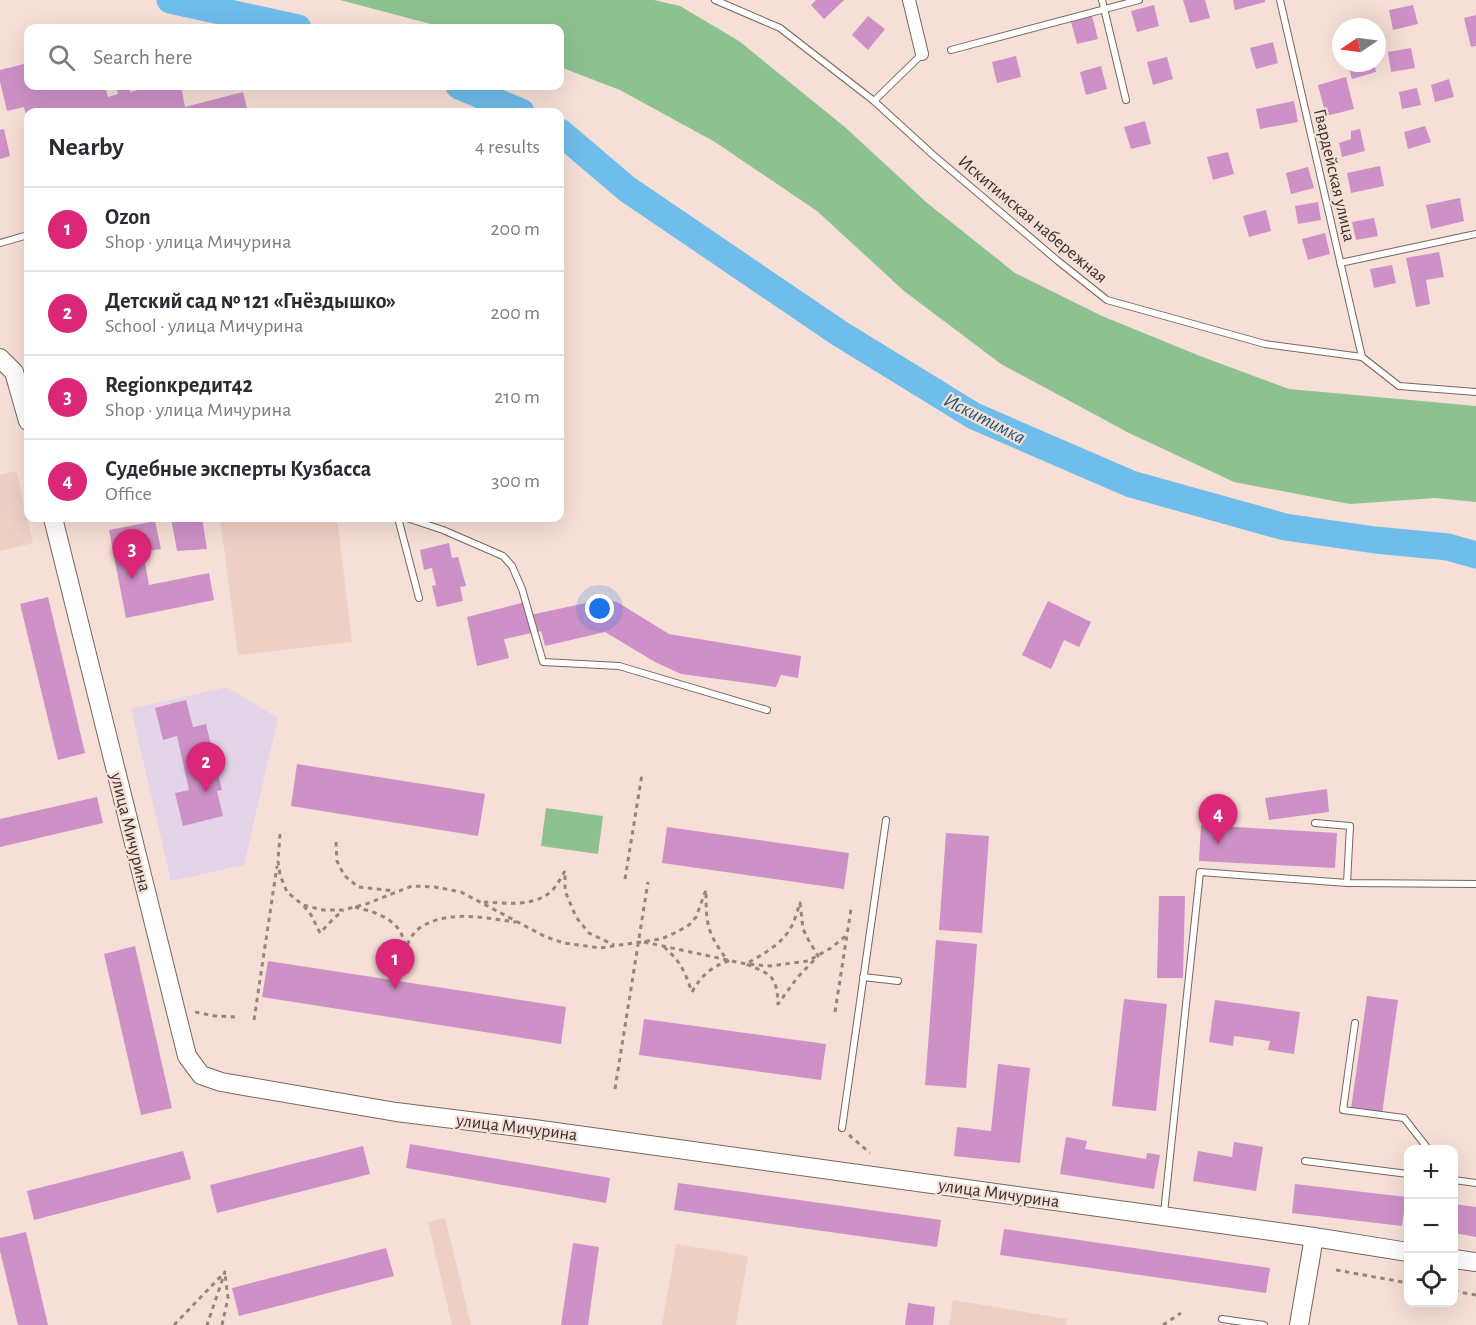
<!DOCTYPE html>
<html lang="en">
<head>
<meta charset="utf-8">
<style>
  :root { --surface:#fff; --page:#f2f2f3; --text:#2b2b33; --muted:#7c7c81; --line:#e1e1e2; --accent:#db2777 }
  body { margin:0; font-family:"Alegreya Sans",sans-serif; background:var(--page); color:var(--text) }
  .controls { position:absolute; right:18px; bottom:18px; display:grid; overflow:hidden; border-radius:12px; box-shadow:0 6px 24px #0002 }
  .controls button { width:54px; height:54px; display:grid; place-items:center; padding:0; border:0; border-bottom:2px solid var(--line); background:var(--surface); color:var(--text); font:30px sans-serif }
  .compass { position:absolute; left:1332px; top:18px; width:54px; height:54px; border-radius:50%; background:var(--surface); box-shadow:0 6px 24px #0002; rotate:257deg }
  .you { position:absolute; left:600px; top:609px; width:21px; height:21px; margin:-15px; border:4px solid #fff; border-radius:50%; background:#1a73e8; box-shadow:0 0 0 9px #1a73e833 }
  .badge { display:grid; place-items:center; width:39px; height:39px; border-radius:50%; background:var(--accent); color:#fff; font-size:20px; font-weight:700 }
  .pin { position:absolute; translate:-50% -50px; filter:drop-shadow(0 2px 3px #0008) }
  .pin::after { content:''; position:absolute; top:32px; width:21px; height:18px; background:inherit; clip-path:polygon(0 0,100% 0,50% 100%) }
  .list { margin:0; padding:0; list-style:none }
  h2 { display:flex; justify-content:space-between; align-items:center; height:78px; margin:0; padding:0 24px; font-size:26px }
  h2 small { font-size:20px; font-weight:400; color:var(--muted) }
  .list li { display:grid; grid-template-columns:39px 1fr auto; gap:18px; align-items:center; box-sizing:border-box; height:84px; padding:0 24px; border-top:2px solid var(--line) }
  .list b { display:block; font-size:22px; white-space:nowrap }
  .list p { margin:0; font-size:20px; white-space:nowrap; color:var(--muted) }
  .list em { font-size:20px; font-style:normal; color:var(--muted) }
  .icon { flex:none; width:33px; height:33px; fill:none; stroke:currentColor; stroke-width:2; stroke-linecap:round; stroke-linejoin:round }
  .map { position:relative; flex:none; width:1476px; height:1325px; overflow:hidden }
  .search { position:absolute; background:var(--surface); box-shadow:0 6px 24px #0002; left:24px; top:24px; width:540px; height:66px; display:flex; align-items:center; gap:15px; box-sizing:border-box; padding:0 21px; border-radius:12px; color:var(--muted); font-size:22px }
  .panel { position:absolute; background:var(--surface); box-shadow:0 6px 24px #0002; left:24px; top:108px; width:540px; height:414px; border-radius:12px }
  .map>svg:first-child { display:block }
  .built { fill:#efd0c5 }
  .education { fill:#e3d5e7 }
  .green { fill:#8dc290 }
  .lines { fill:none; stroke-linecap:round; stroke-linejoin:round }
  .river { stroke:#6fbdeb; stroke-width:27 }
  .building { fill:#cd91c7 }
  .lane-casing { stroke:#79665e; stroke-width:8 }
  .street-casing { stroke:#79665e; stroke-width:14 }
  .secondary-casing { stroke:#79665e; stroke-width:20 }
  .path { stroke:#958580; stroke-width:3; stroke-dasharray:4.5 4.5; stroke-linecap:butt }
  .lane { stroke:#fff; stroke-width:6 }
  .street { stroke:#fff; stroke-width:12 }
  .secondary { stroke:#fff; stroke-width:18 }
  .labels { text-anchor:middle; stroke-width:4.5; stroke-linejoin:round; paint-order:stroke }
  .street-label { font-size:18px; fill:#3a312e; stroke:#f6dfd6 }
  .water-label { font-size:20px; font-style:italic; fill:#1b5776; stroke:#f6dfd6 }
</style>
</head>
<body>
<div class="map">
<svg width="1476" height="1325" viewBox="0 0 1476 1325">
  <rect width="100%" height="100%" fill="#f6dfd6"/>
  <g class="built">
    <path d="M16,471L33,543L0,551V475Z"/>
    <path d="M220,518H337L352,642L238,655Z"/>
    <path d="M445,1218L471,1325H452L428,1222Z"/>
    <path d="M676,1244L748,1256L736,1325H662Z"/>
    <path d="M953,1300L1067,1319L1066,1325H949Z"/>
  </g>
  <path class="education" d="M227,687L278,718L244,865L171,881L131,709Z"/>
  <g class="green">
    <path d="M340,0H654L680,6L739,41L846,128L926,202L1015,273L1102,316L1200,356L1289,389L1476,406V502L1435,498L1350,504L1234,482L1129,433L1001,364L904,291L817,211L715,142L620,90L560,67V28H446Z"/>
    <path d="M546,808L603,816L598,854L541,846Z"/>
  </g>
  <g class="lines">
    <g class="river">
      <path d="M170,0L298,28"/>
      <path d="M459,86L521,112"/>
      <path d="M560,132L627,189L839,333L974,416L1131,484L1285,527L1375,540L1448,547L1476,555"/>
    </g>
  </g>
  <g class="building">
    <path d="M816,0H844L824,19L811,5Z"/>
    <path d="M1183,0H1205L1210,18L1190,23Z"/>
    <path d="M1233,0H1265V2L1235,10Z"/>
    <path d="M1154,5L1159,26L1137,32L1131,11Z"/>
    <path d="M1413,5L1418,24L1393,30L1389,10Z"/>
    <path d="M1476,15V46L1471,47L1464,18Z"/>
    <path d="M868,16L885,29L868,50L852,35Z"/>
    <path d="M1092,16L1098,39L1077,44L1071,22Z"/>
    <path d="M1273,42L1278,63L1256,69L1250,48Z"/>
    <path d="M1411,48L1415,68L1391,72L1388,52Z"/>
    <path d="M1016,56L1021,77L997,83L992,62Z"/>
    <path d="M1167,57L1173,79L1153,85L1147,62Z"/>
    <path d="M28,63V86H105L108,97L118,94L116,87L122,86H129L130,92L154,86H181L185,107L243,92L248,112H28V122L24,107L7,111L0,82V70Z"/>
    <path d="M1347,63H1374L1376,72L1352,79Z"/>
    <path d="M1101,66L1107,89L1086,95L1080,72Z"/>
    <path d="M1346,77L1354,109L1326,116L1318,85Z"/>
    <path d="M1449,79L1454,97L1435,102L1431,85Z"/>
    <path d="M1417,88L1421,105L1402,109L1399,92Z"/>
    <path d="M1294,101L1298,122L1260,129L1256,109Z"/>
    <path d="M1145,121L1151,144L1131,149L1124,127Z"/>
    <path d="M1425,126L1431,142L1408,149L1404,132Z"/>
    <path d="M4,129L10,156L0,159V130Z"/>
    <path d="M1360,129L1365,151L1342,157L1339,143L1351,139V131Z"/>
    <path d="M1228,152L1234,174L1213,180L1207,157Z"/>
    <path d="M1380,166L1384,186L1351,193L1347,173Z"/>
    <path d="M1308,167L1314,188L1291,194L1286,173Z"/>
    <path d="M1460,198L1464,221L1431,229L1426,205Z"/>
    <path d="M1318,202L1321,220L1298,224L1295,206Z"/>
    <path d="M1266,210L1271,231L1249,237L1243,216Z"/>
    <path d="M1374,218L1378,236L1356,240L1352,222Z"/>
    <path d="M1325,233L1330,254L1308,260L1302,239Z"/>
    <path d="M1439,252L1444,277L1426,280L1430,304L1416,307L1406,258Z"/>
    <path d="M1392,265L1396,283L1374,288L1370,269Z"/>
    <path d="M171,518H202L207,549L177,551Z"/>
    <path d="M155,521L161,549L143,552L149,585L209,573L214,600L126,618L109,530Z"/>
    <path d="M449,543L452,558L458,557L466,586L460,587L463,601L437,607L432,586L436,585L432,568L424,570L420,550Z"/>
    <path d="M48,597L85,753L58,760L20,604Z"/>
    <path d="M600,600L617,602L669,634L801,656L798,678L781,675L776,687L681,674L655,662L605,632L545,646L541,631L504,639L509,658L477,666L467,617L525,602L530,615Z"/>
    <path d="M1048,601L1091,622L1079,647L1064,640L1051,669L1022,655Z"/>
    <path d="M186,700L193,727L206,724L222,790L217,791L223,816L183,826L175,793L189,790L177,736L163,740L155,708Z"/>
    <path d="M297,764L485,794L478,836L291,806Z"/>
    <path d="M1327,789L1329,812L1269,820L1265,798Z"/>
    <path d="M97,797L103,823L0,847V819Z"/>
    <path d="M1201,825L1337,833L1335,868L1199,861Z"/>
    <path d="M667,827L849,853L844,889L662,863Z"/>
    <path d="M946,833L989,836L982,933L939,930Z"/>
    <path d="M1159,896H1185L1183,978H1157Z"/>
    <path d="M936,940L977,944L966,1088L925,1085Z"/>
    <path d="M135,946L172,1108L141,1115L104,954Z"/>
    <path d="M268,961L566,1007L561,1044L262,997Z"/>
    <path d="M1367,996L1398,1000L1382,1114L1351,1109Z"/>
    <path d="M1124,999L1167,1004L1156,1111L1112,1106Z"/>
    <path d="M1215,1000L1300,1012L1294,1054L1268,1050L1270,1041L1234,1036L1233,1046L1209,1042Z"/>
    <path d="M644,1019L826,1044L821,1080L639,1055Z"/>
    <path d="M998,1064L1030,1068L1020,1163L954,1156L957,1127L991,1131Z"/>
    <path d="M1066,1137L1087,1141L1085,1149L1146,1159L1147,1153L1160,1155L1154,1189L1060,1174Z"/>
    <path d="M1234,1142L1263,1147L1256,1191L1193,1181L1198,1151L1232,1157Z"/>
    <path d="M410,1144L610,1178L606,1203L406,1168Z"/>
    <path d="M363,1146L370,1174L217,1213L210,1185Z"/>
    <path d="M183,1151L191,1179L34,1220L27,1191Z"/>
    <path d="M678,1183L941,1220L937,1247L674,1210Z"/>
    <path d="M1295,1184L1406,1197L1402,1226L1292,1213Z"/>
    <path d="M1454,1204L1476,1207V1237L1454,1233Z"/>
    <path d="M1004,1229L1270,1268L1266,1293L1000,1255Z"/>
    <path d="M26,1232L48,1325H18L0,1251V1238Z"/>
    <path d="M573,1243L599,1247L588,1325H561Z"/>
    <path d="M386,1248L394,1276L239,1316L232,1288Z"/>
    <path d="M908,1303L935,1307L933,1325H905Z"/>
  </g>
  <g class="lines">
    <g class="lane-casing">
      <g id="lane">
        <path d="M715,0L780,28L874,101L932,154L1058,261L1107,300L1265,344L1362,357L1399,386L1476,392"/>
        <path d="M1102,0L1126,100"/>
        <path d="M1280,0L1362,357"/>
        <path d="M951,50L1139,0"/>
        <path d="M874,101L922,54"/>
        <path d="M0,243L28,235"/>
        <path d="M1340,263L1476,234"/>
        <path d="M398,518L419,598"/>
        <path d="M407,518L443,530L503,556L512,566L522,589L543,662L619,666L767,710"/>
        <path d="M1315,823L1350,826L1347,883"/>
        <path d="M863,977L898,981"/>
        <path d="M1355,1023L1343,1110L1404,1118L1429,1150"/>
        <path d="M842,1128L886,820"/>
        <path d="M1305,1161L1408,1174"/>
        <path d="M1454,1180L1476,1183"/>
        <path d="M1164,1213L1200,872L1347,883L1476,884"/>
        <path d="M1222,1319L1264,1325"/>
      </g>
    </g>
    <g class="street-casing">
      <path id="street" d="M909,0L922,54"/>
    </g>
    <g class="secondary-casing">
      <g id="secondary">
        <path d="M0,358L14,372L28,421"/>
        <path d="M53,518L187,1056L201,1075L221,1082L396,1112L534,1129L1314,1237L1408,1252"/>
        <path d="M1454,1259L1476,1262"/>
        <path d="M1299,1325L1314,1237"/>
      </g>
    </g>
    <g class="path">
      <path d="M280,834L278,861L280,875L287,892L303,905L323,910H343L366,904L412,886L435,887L461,892L546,937L564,943L586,946L600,948L661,939L677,932L689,925L696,917L706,890C706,925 707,933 728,961C711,967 701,976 692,992C684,970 681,962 664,947"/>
      <path d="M336,842L337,861L344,875L358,887L395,891"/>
      <path d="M625,879L642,774"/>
      <path d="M484,902C507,903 539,908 555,887C559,882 562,876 565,871V891L576,917L589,933L614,945"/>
      <path d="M800,903L803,929L808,939L818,956L797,978L778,1004C777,975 770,974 746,964C761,955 781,945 790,929C795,921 797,911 800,903Z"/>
      <path d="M304,906L311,915L320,933L334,918L343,911"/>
      <path d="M355,907C372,911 392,917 401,933C403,937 404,942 406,947C409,941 412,935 416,931C443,908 484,918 516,922"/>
      <path d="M644,942L746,964L770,966L808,961L831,948L847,935"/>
      <path d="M195,1012L215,1016L235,1017"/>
      <path d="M835,1012L851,909"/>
      <path d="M254,1020L277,866"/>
      <path d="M615,1089L648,882"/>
      <path d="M849,1135L870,1153"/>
      <path d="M1336,1270L1408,1283"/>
      <path d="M1454,1291L1476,1295"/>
      <path d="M174,1325L225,1272L207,1325"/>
      <path d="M222,1325L228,1298L225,1274"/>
      <path d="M1163,1325L1181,1313"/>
    </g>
    <use href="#lane" class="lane"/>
    <use href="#street" class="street"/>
    <use href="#secondary" class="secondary"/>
  </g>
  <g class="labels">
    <g class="street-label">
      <text transform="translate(1335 175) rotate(77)" y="6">Гвардейская улица</text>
      <text transform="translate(1033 219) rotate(40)" y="6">Искитимская набережная</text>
      <text transform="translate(131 832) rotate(76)" y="6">улица Мичурина</text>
      <text transform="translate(517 1127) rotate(7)" y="6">улица Мичурина</text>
      <text transform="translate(999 1193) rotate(8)" y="6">улица Мичурина</text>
    </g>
    <g class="water-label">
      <text transform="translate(985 418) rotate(27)" y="7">Искитимка</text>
    </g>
  </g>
</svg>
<div class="controls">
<button>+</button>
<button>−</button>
<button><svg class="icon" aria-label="locate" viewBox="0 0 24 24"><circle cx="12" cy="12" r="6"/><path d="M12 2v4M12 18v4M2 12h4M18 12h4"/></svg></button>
</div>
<svg class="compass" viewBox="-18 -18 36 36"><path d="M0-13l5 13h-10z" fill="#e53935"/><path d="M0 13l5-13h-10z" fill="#7c7c81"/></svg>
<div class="you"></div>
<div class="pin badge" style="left:395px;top:989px">1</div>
<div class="pin badge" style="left:206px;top:792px">2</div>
<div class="pin badge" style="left:132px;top:579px">3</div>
<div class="pin badge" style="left:1218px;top:844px">4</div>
<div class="search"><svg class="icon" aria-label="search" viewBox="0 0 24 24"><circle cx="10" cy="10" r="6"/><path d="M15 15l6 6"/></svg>Search here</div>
<section class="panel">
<h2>Nearby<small>4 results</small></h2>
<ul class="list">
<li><span class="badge">1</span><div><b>Ozon</b><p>Shop · улица Мичурина</p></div><em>200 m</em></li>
<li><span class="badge">2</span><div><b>Детский сад № 121 «Гнёздышко»</b><p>School · улица Мичурина</p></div><em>200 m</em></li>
<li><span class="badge">3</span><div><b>Regionкредит42</b><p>Shop · улица Мичурина</p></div><em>210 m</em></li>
<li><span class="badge">4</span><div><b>Судебные эксперты Кузбасса</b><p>Office</p></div><em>300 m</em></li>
</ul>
</section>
</div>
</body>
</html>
